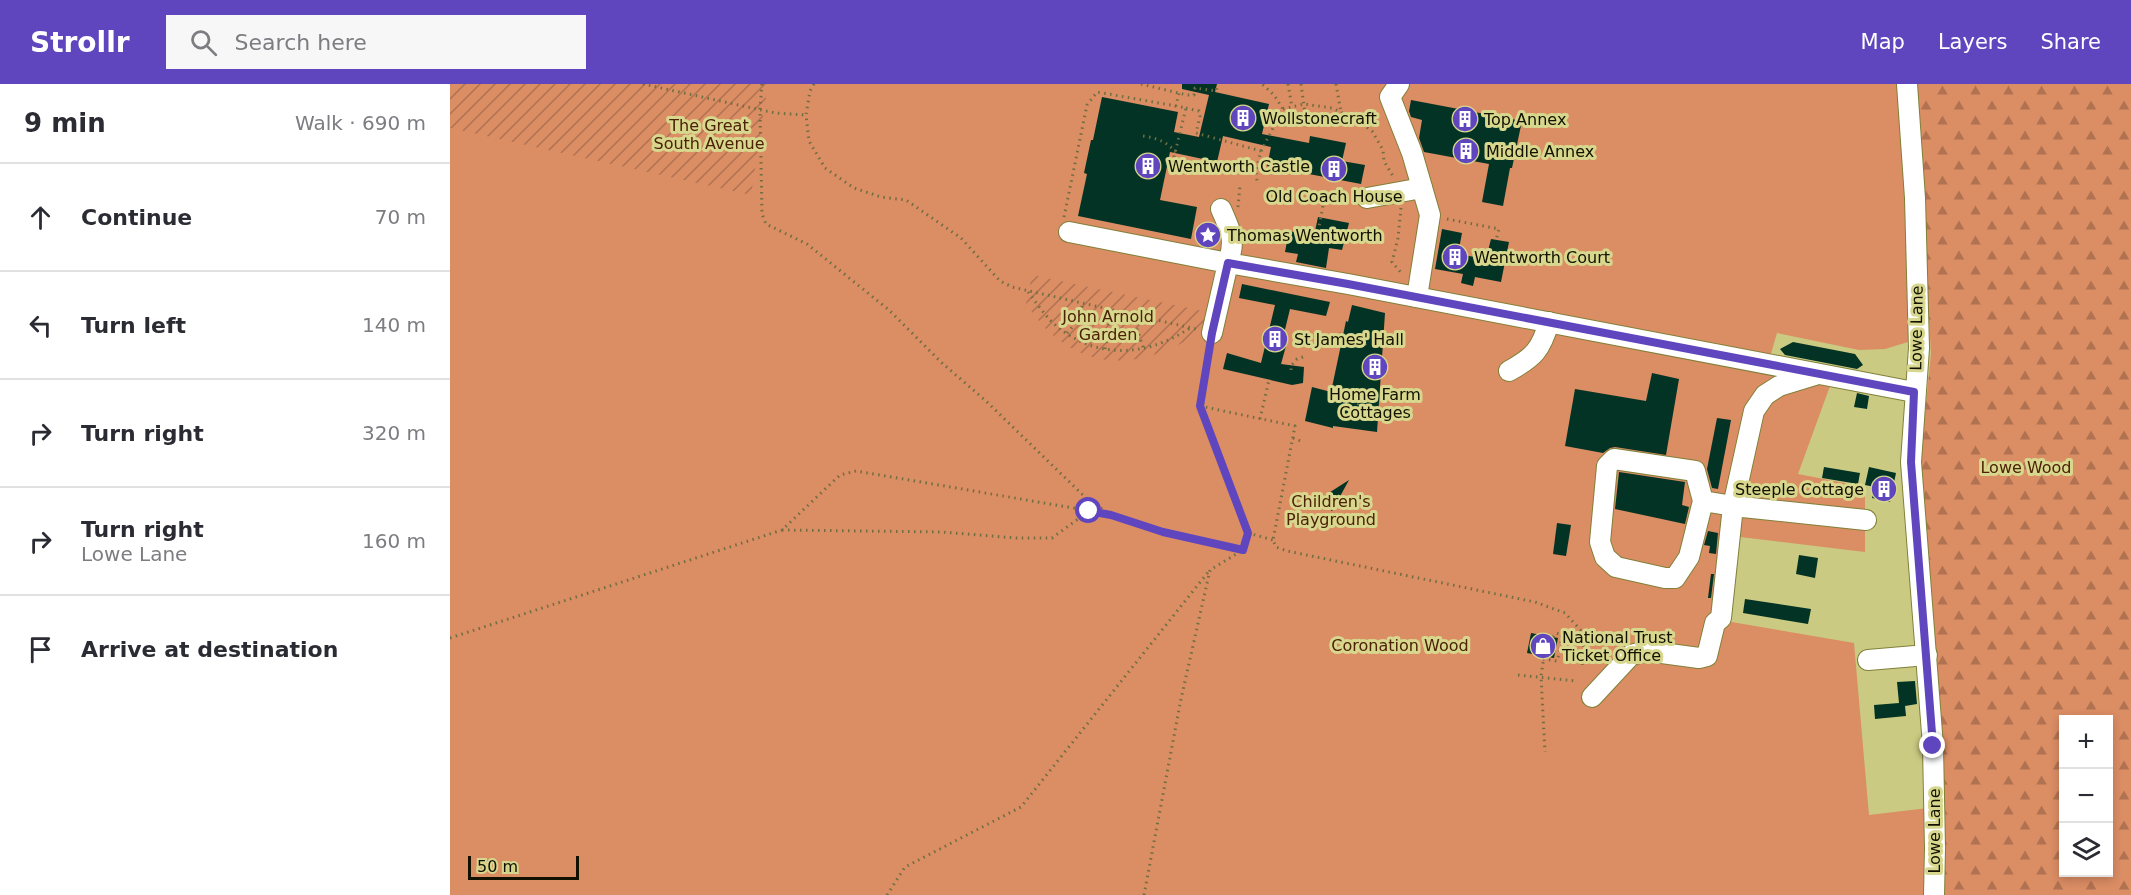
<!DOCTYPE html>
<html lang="en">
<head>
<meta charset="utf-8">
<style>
  :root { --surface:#fff; --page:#f7f7f7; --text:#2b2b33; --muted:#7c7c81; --line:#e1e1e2; --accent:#6046be }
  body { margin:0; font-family:"DejaVu Sans",sans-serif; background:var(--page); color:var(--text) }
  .controls { position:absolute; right:18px; bottom:18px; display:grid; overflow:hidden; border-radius:0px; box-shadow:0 3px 9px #0003 }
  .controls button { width:54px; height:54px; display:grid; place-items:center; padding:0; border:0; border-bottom:2px solid var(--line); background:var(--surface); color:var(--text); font:30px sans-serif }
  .scale { position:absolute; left:18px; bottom:15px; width:111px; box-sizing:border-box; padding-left:6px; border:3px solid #121100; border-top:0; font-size:16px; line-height:21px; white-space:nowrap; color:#121100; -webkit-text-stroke:4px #d8d78e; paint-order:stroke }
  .stop { position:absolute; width:18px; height:18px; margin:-14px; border:4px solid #6046be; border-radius:50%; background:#fff }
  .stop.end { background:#6046be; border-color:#fff; box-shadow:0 2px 6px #0008 }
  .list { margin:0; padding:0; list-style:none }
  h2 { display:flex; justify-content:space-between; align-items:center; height:78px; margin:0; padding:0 24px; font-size:26px }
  h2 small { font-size:20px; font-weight:400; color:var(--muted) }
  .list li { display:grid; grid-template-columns:39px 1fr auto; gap:18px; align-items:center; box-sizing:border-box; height:108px; padding:0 24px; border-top:2px solid var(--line) }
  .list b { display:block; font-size:22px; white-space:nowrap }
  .list p { margin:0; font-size:20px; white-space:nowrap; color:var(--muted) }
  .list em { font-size:20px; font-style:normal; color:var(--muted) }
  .icon { flex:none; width:33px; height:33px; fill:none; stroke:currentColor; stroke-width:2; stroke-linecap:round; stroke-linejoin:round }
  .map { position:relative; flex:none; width:1681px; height:811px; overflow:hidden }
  header { display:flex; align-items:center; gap:36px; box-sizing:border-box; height:84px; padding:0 30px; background:var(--accent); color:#fff }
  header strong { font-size:28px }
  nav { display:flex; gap:33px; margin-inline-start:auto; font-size:21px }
  .search { width:420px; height:54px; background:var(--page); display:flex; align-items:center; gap:15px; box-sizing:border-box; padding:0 21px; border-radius:0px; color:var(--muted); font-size:22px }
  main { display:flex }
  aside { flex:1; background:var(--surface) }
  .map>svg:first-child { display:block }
  .forest { fill:url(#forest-firs); fill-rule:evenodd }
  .park { fill:#db8d64 }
  .garden { fill:url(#garden-furrows) }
  .building { fill:#033325 }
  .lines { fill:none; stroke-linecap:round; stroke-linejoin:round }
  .minor-casing { stroke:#818039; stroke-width:22 }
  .path { stroke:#6f6e41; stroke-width:3; stroke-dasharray:1.5 4.5; stroke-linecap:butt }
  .minor { stroke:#fff; stroke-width:20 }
  .route { stroke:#6046be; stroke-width:8 }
  .labels { text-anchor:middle; stroke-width:6; stroke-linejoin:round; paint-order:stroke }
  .poi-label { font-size:16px; fill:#121100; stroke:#d8d78e; text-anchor:start }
  .park-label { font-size:16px; fill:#4d2106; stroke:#d8d78e }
  .street-label { font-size:16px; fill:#121100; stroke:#d8d78e }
</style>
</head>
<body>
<header>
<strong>Strollr</strong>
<div class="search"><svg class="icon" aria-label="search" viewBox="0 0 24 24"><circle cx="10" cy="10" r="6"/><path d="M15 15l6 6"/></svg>Search here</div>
<nav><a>Map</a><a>Layers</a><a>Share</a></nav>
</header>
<main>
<aside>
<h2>9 min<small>Walk · 690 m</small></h2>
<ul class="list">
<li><svg class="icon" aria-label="ahead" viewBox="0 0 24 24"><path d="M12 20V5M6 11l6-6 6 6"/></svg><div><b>Continue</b></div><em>70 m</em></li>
<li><svg class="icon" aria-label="left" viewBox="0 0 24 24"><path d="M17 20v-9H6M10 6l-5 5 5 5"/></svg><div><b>Turn left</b></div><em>140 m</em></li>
<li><svg class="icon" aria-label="right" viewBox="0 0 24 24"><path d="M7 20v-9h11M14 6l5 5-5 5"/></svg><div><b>Turn right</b></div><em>320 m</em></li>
<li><svg class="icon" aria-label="right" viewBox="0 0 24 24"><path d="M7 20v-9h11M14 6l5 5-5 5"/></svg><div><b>Turn right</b><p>Lowe Lane</p></div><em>160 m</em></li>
<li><svg class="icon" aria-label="arrive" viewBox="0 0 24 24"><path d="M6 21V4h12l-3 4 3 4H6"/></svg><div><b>Arrive at destination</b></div></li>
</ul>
</aside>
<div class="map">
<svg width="1681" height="811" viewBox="0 0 1681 811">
  <defs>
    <pattern id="forest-firs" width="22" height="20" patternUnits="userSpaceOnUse" patternTransform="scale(1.5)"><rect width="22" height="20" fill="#db8d64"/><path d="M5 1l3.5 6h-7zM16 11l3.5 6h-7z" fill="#b07250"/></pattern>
    <pattern id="garden-furrows" width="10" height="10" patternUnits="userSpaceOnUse" patternTransform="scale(1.5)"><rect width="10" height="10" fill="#db8d64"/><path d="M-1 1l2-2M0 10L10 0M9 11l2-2" fill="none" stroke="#b07250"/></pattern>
  </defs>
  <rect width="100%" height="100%" fill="#cbca82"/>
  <path class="forest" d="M1462,0H1681V811H1492L1470,381L1481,269L1472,120ZM1614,636H1658V788H1614Z"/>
  <path class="park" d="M0,0H1447C1454,86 1460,171 1458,258L1435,265L1409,266L1327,249L1315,290L1380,302L1348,390L1415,403V468L1282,452L1270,536L1404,559L1419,731L1478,724L1476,811H0Z"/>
  <g class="garden">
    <path d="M0,0H318L301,111L0,44Z"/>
    <path d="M582,191L762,229L758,244C702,280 645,295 593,242C587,235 581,227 576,220Z"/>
  </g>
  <g class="building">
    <path d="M732,0H767L765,8L819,20L812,50L859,59L860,52L896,59L892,77L915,81L911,100L817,82L821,63L773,52L767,78L720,68L710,116L747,123L741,155L628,132L637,90L634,89L641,56H643L652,13L728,28L724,48L749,53L759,11L732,5Z"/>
    <path d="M961,16L1072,37L1062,84H1060L1053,122L1032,118L1039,80L974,68L969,54L972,36L961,33L959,27Z"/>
    <path d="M868,133L899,139L892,166L879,164L876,184L846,178L848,170L835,168L839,147L864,152Z"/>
    <path d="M992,145L1012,149L1008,170L1036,175L1041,155L1059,158L1051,198L1025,193L1023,202L1011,199L1013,190L985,185Z"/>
    <path d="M792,200L880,218L876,232L840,225L831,262H836L831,280L854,283L853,299L842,301L773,285L777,269L811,279L825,221L789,214Z"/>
    <path d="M902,221L935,229L927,348L883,342V344L855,337L862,303L881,308L896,237L898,238Z"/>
    <path d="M1343,258L1405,270L1413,281L1407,285L1335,271L1330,265Z"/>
    <path d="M1202,289L1229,295L1216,371L1165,363L1160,364L1153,369L1115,362L1125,305L1196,317Z"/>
    <path d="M1407,309L1419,312L1417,325L1404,323Z"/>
    <path d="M1267,334L1281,336L1268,405L1262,404L1257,385Z"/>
    <path d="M1374,383L1410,389L1408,400L1372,394Z"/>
    <path d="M1419,383L1446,389L1440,418L1422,414L1425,403L1415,401Z"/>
    <path d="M1169,388L1235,398L1232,421L1239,423L1235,440L1165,425Z"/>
    <path d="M899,396L882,427L874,421V412Z"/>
    <path d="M1107,439L1121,441L1116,472L1103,470Z"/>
    <path d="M1258,447L1268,449L1266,470L1259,469L1260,462L1254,461Z"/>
    <path d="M1349,471L1368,474L1365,494L1346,490Z"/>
    <path d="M1261,490H1264L1261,514H1258Z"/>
    <path d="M1295,515L1361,525L1358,540L1293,529Z"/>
    <path d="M1081,549L1108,554L1104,574L1077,569Z"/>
    <path d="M1465,597L1467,620L1455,622L1456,632L1425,635L1424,621L1449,619L1447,598Z"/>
  </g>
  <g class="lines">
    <g class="minor-casing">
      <g id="minor">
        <path d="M949,0L940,13L962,69L980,131L967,213"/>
        <path d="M1457,0L1465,114L1469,264L1461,378L1483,662L1485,764L1484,811"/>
        <path d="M917,114L972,104"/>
        <path d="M771,125C781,148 786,155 778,179L898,200L1464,308"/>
        <path d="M619,148L778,179L762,249"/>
        <path d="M1059,287C1084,273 1091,266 1099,238"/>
        <path d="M1253,417L1239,473L1225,494H1215L1166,483L1155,473L1150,458L1157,382L1164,375L1245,387L1253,417L1283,422L1304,327L1315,311L1329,302L1365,291"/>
        <path d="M1418,576L1477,571"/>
        <path d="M1142,613L1181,571L1197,567L1249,574L1257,572L1265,539L1271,534L1283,422L1416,436"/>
      </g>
    </g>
    <g class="path">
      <path d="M193,0L325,29L356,31"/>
      <path d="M312,0L310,25L312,130L316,140L357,160L439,226L492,279L536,317L636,414L661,431L713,448L791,466"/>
      <path d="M364,0L360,7L356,31L359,57L375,84L404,104L431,113L456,116L511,154L550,197L562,203L746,245"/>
      <path d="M691,0L737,11H744L745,4L766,7L768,0"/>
      <path d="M838,0L842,23"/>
      <path d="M851,0L857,44"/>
      <path d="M886,0L891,28"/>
      <path d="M736,24L749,27L750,32L746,49L811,67L806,86L807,98"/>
      <path d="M833,25L854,20L882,24L903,34L922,47L933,66L934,77L944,94"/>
      <path d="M693,52C707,54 718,58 726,69"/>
      <path d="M811,67L833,25L824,11L812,0"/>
      <path d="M724,73L736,24L726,22L729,9"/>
      <path d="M788,123L790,101"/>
      <path d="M951,124L948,154L942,178L953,191"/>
      <path d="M614,133L637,21L647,8L726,22"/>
      <path d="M997,135L1049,145L1046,156"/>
      <path d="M867,153L876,106"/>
      <path d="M578,208C586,218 593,229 602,238C643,276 695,274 740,244"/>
      <path d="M690,233L687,245L694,266"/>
      <path d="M617,249L626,239L633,220"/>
      <path d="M915,261L916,252"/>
      <path d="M888,262L891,248"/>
      <path d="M655,265L661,226"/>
      <path d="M841,286V282L847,275L853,273"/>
      <path d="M750,322L845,342L823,456L826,463L837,467L1085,518L1115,529L1135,551L1132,582"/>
      <path d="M905,325H907L910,315"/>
      <path d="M810,335L819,296"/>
      <path d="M843,354L853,358"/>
      <path d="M332,446L492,448L566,454H602L639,427"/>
      <path d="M798,449L823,456"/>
      <path d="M1103,553L1106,549L1112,551L1110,566L1133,571"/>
      <path d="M0,554L332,446L390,391L406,387L659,430"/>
      <path d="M1094,572L1091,592L1095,668"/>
      <path d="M1093,575L1107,577L1110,567"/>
      <path d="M1068,591L1126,597"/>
      <path d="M437,811L455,783L571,723L759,487"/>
      <path d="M694,811L731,615L760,486L793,466L798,449L750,322L760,263"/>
    </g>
    <use href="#minor" class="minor"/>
  </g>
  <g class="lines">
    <path class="route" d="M639,427L661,431L713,448L793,466L798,449L750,322L762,249L778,179L898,200L1464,308L1461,378L1483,662"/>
  </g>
  <defs>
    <g id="building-disc" transform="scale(1.35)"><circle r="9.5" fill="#6046be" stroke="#d8d78e"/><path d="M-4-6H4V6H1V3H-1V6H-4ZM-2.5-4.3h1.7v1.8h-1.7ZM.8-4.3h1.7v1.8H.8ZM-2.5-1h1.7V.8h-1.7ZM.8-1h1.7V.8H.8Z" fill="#fff"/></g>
    <g id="sight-disc" transform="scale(1.35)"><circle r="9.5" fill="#6046be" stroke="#d8d78e"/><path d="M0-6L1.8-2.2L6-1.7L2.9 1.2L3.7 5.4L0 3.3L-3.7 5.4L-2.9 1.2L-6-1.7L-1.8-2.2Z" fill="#fff"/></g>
    <g id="shop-disc" transform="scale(1.35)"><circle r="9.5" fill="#6046be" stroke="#d8d78e"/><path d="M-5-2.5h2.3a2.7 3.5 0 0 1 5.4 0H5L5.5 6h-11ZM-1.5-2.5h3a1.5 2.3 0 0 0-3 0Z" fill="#fff"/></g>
  </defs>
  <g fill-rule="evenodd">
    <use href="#building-disc" x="793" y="34"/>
    <use href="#building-disc" x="1015" y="35"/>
    <use href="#building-disc" x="1016" y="67"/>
    <use href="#building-disc" x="698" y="82"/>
    <use href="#building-disc" x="884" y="85"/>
    <use href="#sight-disc" x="758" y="151"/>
    <use href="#building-disc" x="1005" y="173"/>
    <use href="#building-disc" x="825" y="255"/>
    <use href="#building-disc" x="925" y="283"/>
    <use href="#building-disc" x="1434" y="405"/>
    <use href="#shop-disc" x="1093" y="562"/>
  </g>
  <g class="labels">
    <g class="poi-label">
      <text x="812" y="40">Wollstonecraft</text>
      <text x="1034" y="41">Top Annex</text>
      <text x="1036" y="73">Middle Annex</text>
      <text x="718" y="88">Wentworth Castle</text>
      <text x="884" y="118" text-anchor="middle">Old Coach House</text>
      <text x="777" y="157">Thomas Wentworth</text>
      <text x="1024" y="179">Wentworth Court</text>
      <text x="844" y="261">St James' Hall</text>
      <text x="925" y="316" text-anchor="middle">Home Farm<tspan x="925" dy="18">Cottages</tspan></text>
      <text x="1414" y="411" text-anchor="end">Steeple Cottage</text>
      <text x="1112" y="559">National Trust<tspan x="1112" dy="18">Ticket Office</tspan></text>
    </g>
    <g class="park-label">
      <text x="259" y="47">The Great<tspan x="259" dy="18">South Avenue</tspan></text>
      <text x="658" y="238">John Arnold<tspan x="658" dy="18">Garden</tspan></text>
      <text x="1576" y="389">Lowe Wood</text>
      <text x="881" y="423">Children's<tspan x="881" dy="18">Playground</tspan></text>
      <text x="950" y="567">Coronation Wood</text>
    </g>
    <g class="street-label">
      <text transform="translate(1466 244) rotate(-89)" y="6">Lowe Lane</text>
      <text transform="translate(1484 747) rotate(-90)" y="6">Lowe Lane</text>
    </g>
  </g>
</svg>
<div class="controls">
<button>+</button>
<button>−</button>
<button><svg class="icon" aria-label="layers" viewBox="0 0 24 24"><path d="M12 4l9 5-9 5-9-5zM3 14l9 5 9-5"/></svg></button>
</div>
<div class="scale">50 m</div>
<div class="stop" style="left:639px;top:427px"></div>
<div class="stop end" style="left:1483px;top:662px"></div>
</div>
</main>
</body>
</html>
